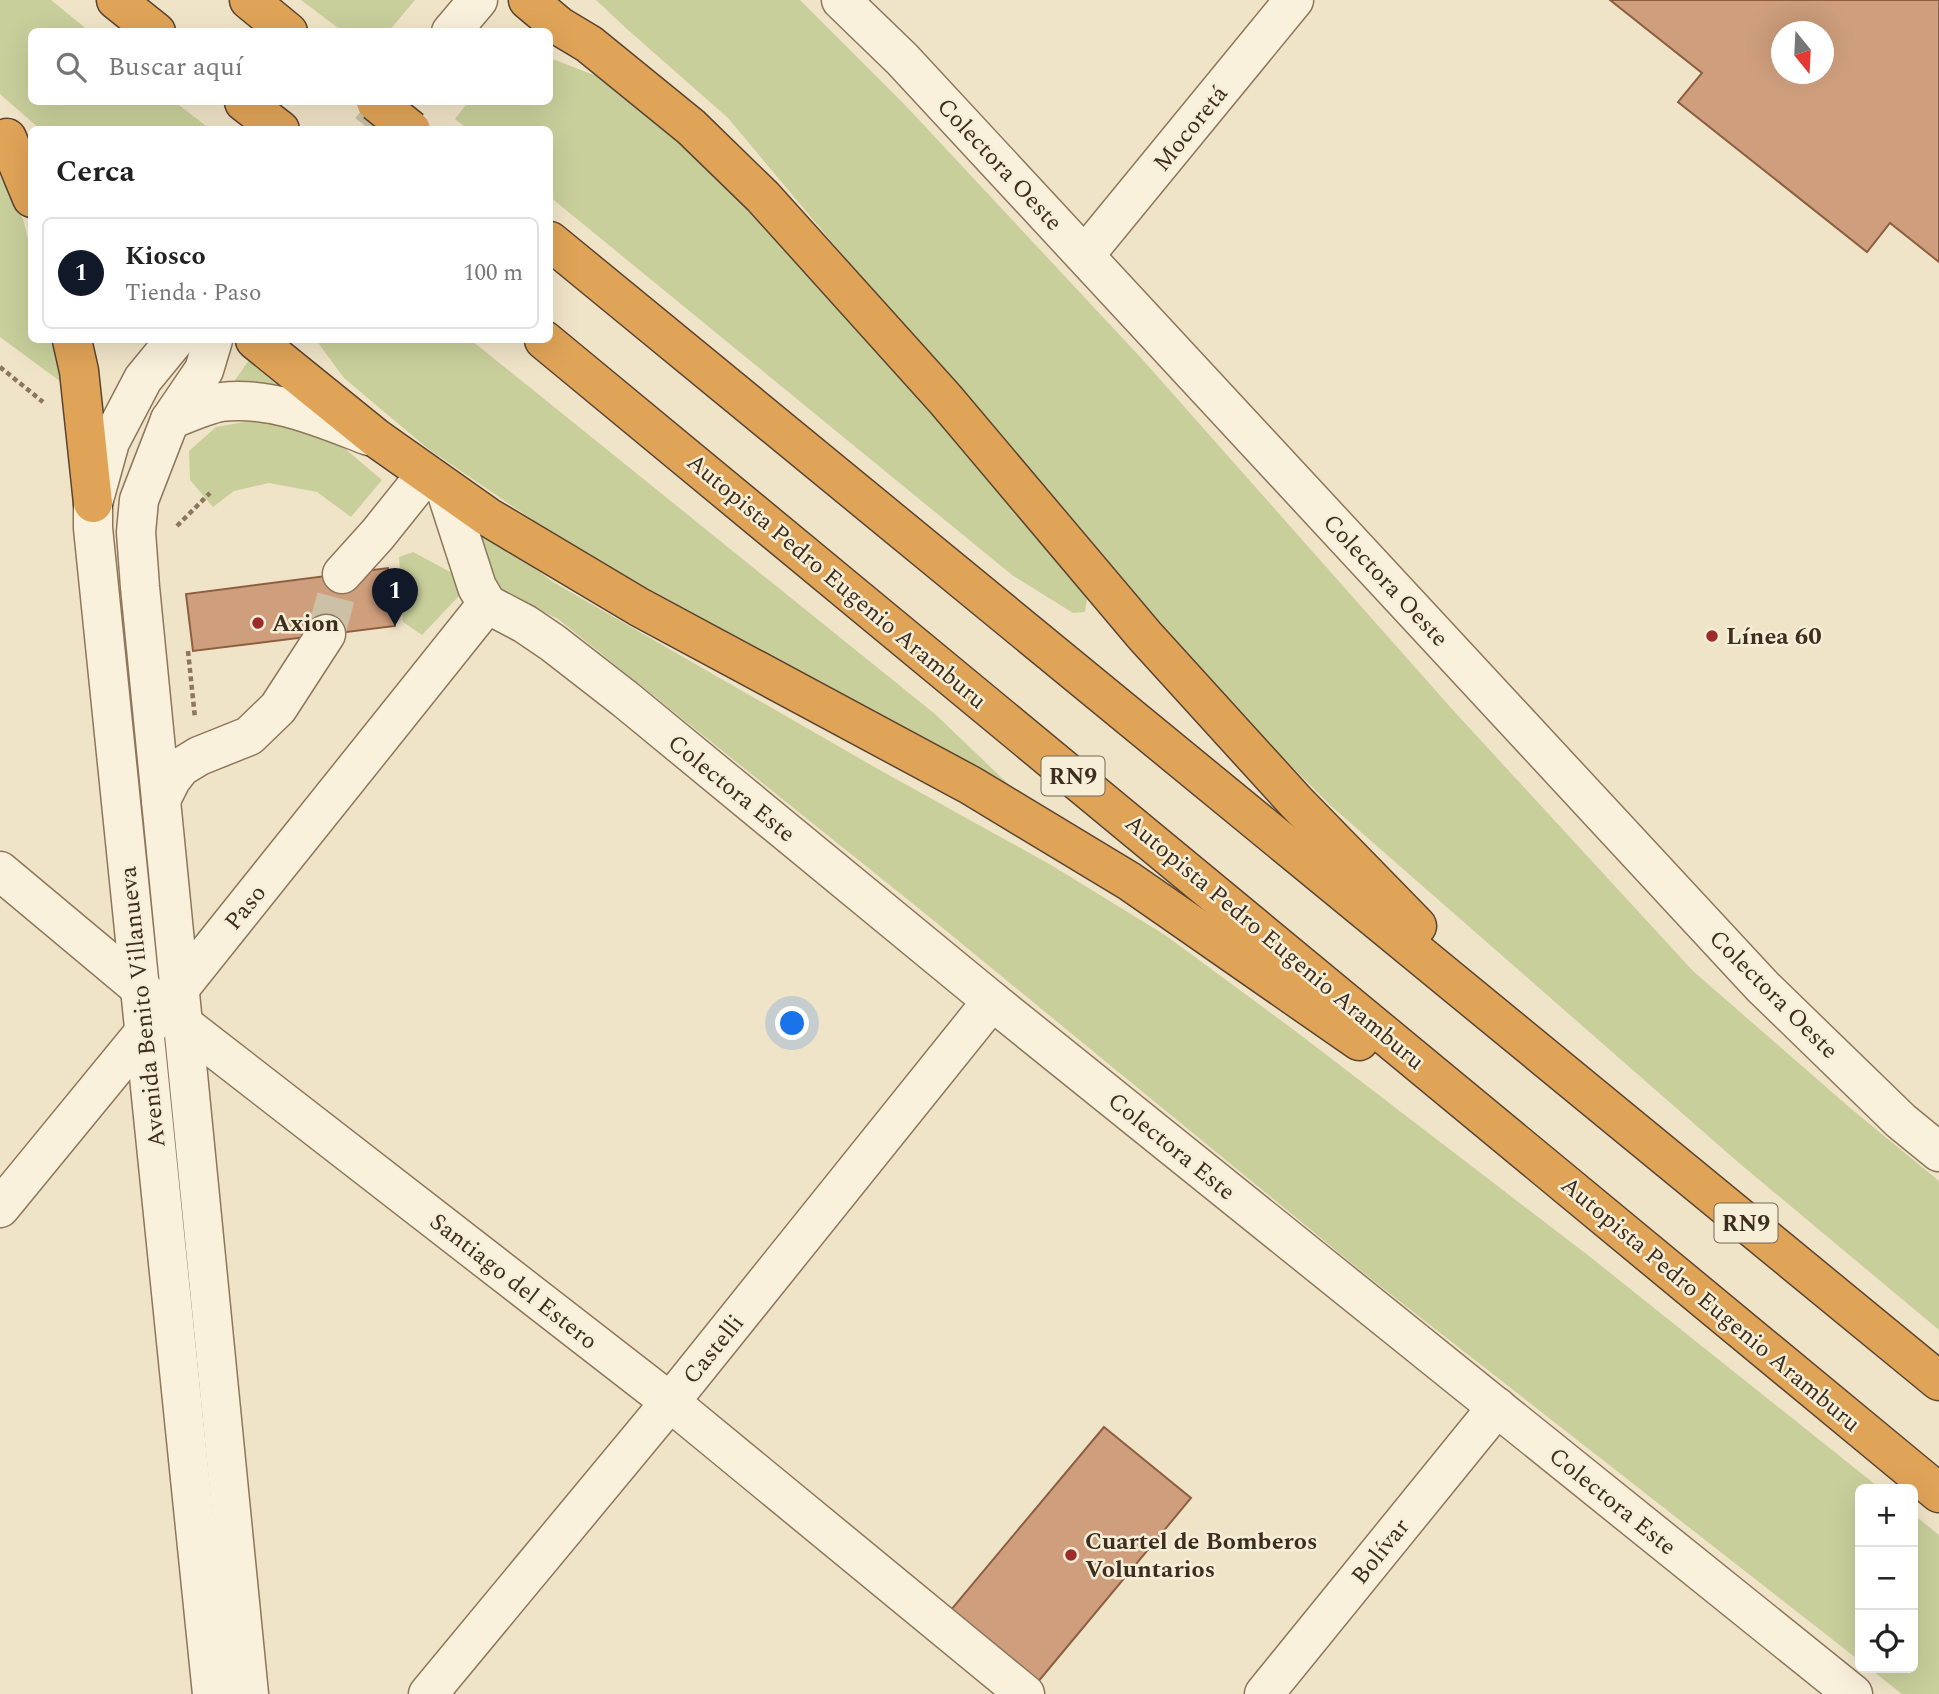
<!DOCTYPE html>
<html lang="es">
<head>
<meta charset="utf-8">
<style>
  :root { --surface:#fff; --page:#f2f2f2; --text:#222; --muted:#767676; --line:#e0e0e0; --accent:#111827 }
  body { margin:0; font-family:Spectral,serif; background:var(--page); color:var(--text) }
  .controls { position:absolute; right:21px; bottom:21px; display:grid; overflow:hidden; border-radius:10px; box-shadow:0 7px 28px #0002 }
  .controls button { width:63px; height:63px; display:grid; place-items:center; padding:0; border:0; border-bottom:2px solid var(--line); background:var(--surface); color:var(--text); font:35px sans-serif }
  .compass { position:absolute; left:1771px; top:21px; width:63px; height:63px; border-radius:50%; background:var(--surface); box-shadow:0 7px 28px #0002; rotate:162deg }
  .you { position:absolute; left:793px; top:1024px; width:24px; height:24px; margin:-18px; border:5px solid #fff; border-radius:50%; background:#1a73e8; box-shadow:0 0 0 10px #1a73e833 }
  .badge { display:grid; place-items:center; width:46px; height:46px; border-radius:50%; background:var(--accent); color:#fff; font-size:23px; font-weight:700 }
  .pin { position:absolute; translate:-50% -58px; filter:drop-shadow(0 2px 4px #0008) }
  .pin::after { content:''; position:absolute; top:37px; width:24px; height:21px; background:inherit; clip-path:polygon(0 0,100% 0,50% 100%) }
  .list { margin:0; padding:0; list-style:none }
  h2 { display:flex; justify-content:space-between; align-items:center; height:91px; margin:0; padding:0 28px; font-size:30px }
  h2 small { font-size:23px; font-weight:400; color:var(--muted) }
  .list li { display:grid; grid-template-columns:46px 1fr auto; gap:21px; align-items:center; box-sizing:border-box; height:112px; margin:0 14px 14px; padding:0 14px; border:2px solid var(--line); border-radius:10px }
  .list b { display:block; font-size:26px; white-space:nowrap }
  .list p { margin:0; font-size:23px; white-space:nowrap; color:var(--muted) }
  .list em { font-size:23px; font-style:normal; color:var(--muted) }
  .icon { flex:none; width:38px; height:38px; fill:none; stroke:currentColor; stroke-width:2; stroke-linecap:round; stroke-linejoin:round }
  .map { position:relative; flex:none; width:1939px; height:1694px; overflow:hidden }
  .search { position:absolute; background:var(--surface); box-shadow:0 7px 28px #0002; left:28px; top:28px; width:525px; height:77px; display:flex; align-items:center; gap:18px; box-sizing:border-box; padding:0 24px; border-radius:10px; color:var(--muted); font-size:26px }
  .panel { position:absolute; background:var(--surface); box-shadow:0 7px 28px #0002; left:28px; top:126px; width:525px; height:217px; border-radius:10px }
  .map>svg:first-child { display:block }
  .green { fill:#c9cf9b }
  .building { fill:#cf9f7d; stroke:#8d5f41; stroke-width:2; fill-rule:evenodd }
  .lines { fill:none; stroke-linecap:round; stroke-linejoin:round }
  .minor-tunnel { stroke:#ccc0a6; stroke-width:38; stroke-dasharray:38 19; stroke-linecap:butt }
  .minor-casing { stroke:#8d765c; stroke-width:41 }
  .highway-casing { stroke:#5b4430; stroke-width:41 }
  .path { stroke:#8d765c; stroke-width:4.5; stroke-dasharray:5 3.5; stroke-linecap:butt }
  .minor { stroke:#faf1dc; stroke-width:38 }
  .highway { stroke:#e0a458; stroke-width:38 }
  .highway-bridge-casing { stroke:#5b4430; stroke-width:41; stroke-linecap:butt }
  .highway-bridge { stroke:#e0a458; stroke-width:38 }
  .poi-dot { fill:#9e2a2b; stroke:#f7eed8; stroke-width:2.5 }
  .labels { text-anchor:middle; stroke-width:5; stroke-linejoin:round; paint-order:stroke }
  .shield { fill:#f7eed8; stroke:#756857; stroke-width:2 }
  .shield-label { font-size:23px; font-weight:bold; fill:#3d2e20 }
  .street-label { font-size:24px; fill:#3d2e20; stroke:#f7eed8 }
  .poi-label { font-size:24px; font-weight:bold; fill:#3d2e20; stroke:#f7eed8; text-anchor:start }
</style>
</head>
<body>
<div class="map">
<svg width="1939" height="1694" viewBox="0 0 1939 1694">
  <rect width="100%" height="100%" fill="#f0e4c8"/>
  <g class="green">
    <path d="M0,0H51L89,31L32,32V102H175L210,129H40L0,94Z"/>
    <path d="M301,0H415L389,31H342Z"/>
    <path d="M596,0H800L906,106L1142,359L1452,709L1693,971L1849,1107L1939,1181V1330L1739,1163L1330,805L1157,631L728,118L628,30Z"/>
    <path d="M550,58L599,77L662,122L730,183L1088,593L1085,612L1073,613L1012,575L550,197V130L468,129L455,119L468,102H550Z"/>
    <path d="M0,176L23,219L31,251L32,340H53L61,382L0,337Z"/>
    <path d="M316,340H471L935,714L1026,801L770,662L568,544L427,448L344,378Z"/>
    <path d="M249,360L284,385L233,383Z"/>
    <path d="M255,420L308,430L343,447L382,480L351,517L317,492L269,483L234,491L213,507L190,480L189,451L216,427Z"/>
    <path d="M474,523L553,582L878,769L1051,865L1165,935L1294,1030L1589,1256L1881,1489H1860V1661L1366,1275L922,911L558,619L506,594L497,587Z"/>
    <path d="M413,552L456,575L462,582L459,596L422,635L403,622L399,557Z"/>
    <path d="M1913,1514L1939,1535V1694H1902L1869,1668H1913Z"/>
  </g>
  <g class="building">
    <path d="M1610,0H1939V262L1890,223L1867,252L1678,102L1702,73ZM1782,32H1824V74H1782Z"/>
    <path d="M388,568L395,626L193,651L186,594Z"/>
    <path d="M1104,1427L1191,1498L1037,1683L950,1611Z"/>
  </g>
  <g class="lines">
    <g class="minor-tunnel">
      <path d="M370,130L393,102"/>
      <path d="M326,634L342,574"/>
    </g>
    <g class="minor-casing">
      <g id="minor">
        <path d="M841,0L902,59L1762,986L1901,1121L1939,1152"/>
        <path d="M451,32L478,0"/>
        <path d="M1085,255L1294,0"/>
        <path d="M175,340L143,379L110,442L93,503V528L212,1694"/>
        <path d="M213,340L204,370L170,420L139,500L136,532L140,587L249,1694"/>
        <path d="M170,420C186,414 204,405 221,402C273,396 321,418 369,436"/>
        <path d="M445,488L477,587L487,604L525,624L553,643L625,699L992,1001L1853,1694"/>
        <path d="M342,574L378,534L426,474"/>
        <path d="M161,800L171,780L181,767L199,756L249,736L278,708L326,634"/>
        <path d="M0,871L183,1024L670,1402L1025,1694"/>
        <path d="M0,1208L164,1008L487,604"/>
        <path d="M428,1694L670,1402L992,1001"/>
        <path d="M1264,1694L1497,1407"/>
      </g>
    </g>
    <g class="highway-casing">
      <g id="highway">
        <path d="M116,0L156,32"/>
        <path d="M249,0L288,32"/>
        <path d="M528,0L559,26L589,44L691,127L763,197L945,399L1145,636L1296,802L1417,926"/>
        <path d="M244,102L280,130"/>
        <path d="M7,138L32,198"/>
        <path d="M550,241L1939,1381"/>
        <path d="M72,340L79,371L93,503"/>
        <path d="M255,340L376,438L488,517L639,607L970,785L1129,881L1359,1041"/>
        <path d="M544,340L1939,1493"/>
      </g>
    </g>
    <g class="path">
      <path d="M0,367L43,402"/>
      <path d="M177,526L210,493"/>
      <path d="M188,651L195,718"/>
    </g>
    <use href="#minor" class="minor"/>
    <use href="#highway" class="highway"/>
    <g class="highway-bridge-casing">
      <path id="highway-bridge" d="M376,102L411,130"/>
    </g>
    <use href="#highway-bridge" class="highway-bridge"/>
  </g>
  <g class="poi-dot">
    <circle cx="258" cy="623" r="7"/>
    <circle cx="1712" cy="636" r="7"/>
    <circle cx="1071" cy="1555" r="7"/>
  </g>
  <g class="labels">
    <g class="shield">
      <rect x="1041.5" y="756.5" width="63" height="39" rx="5"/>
      <rect x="1714.5" y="1203.5" width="63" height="39" rx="5"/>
    </g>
    <g class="shield-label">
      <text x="1073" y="784">RN9</text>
      <text x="1746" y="1231">RN9</text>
    </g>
    <g class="street-label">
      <text transform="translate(1190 128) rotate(-51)" y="8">Mocoretá</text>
      <text transform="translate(1000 164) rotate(47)" y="8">Colectora Oeste</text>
      <text transform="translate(1386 580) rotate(47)" y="8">Colectora Oeste</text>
      <text transform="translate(837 581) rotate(40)" y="8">Autopista Pedro Eugenio Aramburu</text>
      <text transform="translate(732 788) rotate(39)" y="8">Colectora Este</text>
      <text transform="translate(245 907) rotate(-51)" y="8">Paso</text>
      <text transform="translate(1275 942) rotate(40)" y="8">Autopista Pedro Eugenio Aramburu</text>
      <text transform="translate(1774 994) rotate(45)" y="8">Colectora Oeste</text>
      <text transform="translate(142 1007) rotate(-96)" y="8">Avenida Benito Villanueva</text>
      <text transform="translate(1172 1146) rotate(39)" y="8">Colectora Este</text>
      <text transform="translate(514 1281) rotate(38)" y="8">Santiago del Estero</text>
      <text transform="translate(1711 1304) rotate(40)" y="8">Autopista Pedro Eugenio Aramburu</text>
      <text transform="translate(713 1349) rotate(-51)" y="8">Castelli</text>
      <text transform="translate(1613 1501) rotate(39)" y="8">Colectora Este</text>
      <text transform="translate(1380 1551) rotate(-51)" y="8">Bolívar</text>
    </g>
    <g class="poi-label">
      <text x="272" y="631">Axion</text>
      <text x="1726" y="644">Línea 60</text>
      <text x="1085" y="1549">Cuartel de Bomberos<tspan x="1085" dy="28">Voluntarios</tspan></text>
    </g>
  </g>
</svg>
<div class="controls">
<button>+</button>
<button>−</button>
<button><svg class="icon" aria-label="locate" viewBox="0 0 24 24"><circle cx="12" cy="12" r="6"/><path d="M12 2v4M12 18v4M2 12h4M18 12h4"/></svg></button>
</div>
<svg class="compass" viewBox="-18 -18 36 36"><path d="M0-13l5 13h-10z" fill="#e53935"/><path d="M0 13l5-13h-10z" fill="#767676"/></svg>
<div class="you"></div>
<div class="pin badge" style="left:395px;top:626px">1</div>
<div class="search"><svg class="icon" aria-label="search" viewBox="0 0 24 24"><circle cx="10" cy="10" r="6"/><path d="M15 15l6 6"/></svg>Buscar aquí</div>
<section class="panel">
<h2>Cerca<small></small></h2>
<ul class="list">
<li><span class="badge">1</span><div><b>Kiosco</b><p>Tienda · Paso</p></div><em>100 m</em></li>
</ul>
</section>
</div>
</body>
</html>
